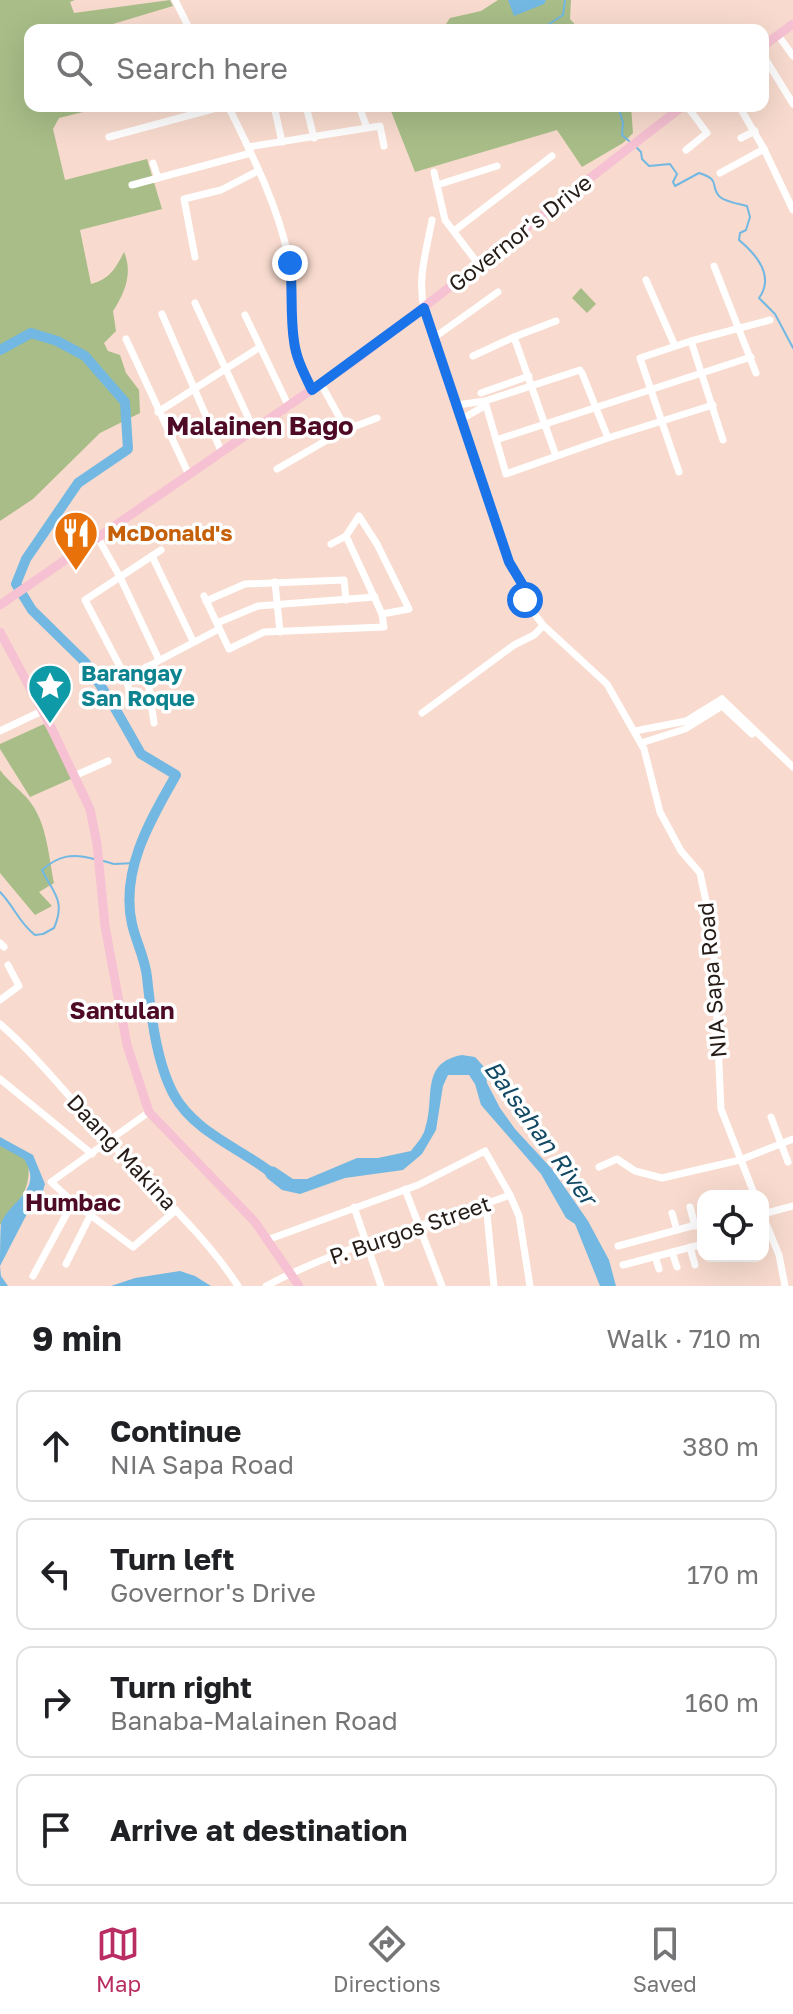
<!DOCTYPE html>
<html lang="en">
<head>
<meta charset="utf-8">
<style>
  :root { --surface:#fff; --page:#f2f2f2; --text:#202124; --muted:#757577; --line:#e0e0e0; --accent:#b92d62 }
  body { margin:0; font-family:"Golos Text",sans-serif; background:var(--page); color:var(--text) }
  .controls { position:absolute; right:24px; bottom:24px; display:grid; overflow:hidden; border-radius:16px; box-shadow:0 8px 32px #0002 }
  .controls button { width:72px; height:72px; display:grid; place-items:center; padding:0; border:0; border-bottom:2px solid var(--line); background:var(--surface); color:var(--text); font:40px sans-serif }
  .stop { position:absolute; width:24px; height:24px; margin:-18px; border:6px solid #1a73e8; border-radius:50%; background:#fff }
  .stop.end { background:#1a73e8; border-color:#fff; box-shadow:0 2px 8px #0008 }
  .list { margin:0; padding:0; list-style:none }
  h2 { display:flex; justify-content:space-between; align-items:center; height:104px; margin:0; padding:0 32px; font-size:34px }
  h2 small { font-size:26px; font-weight:400; color:var(--muted) }
  .list li { display:grid; grid-template-columns:52px 1fr auto; gap:24px; align-items:center; box-sizing:border-box; height:112px; margin:0 16px 16px; padding:0 16px; border:2px solid var(--line); border-radius:16px }
  .list b { display:block; font-size:30px; white-space:nowrap }
  .list p { margin:0; font-size:26px; white-space:nowrap; color:var(--muted) }
  .list em { font-size:26px; font-style:normal; color:var(--muted) }
  .icon { flex:none; width:44px; height:44px; fill:none; stroke:currentColor; stroke-width:2; stroke-linecap:round; stroke-linejoin:round }
  .map { position:relative; flex:none; width:793px; height:1286px; overflow:hidden }
  .search { position:absolute; background:var(--surface); box-shadow:0 8px 32px #0002; left:24px; right:24px; top:24px; height:88px; display:flex; align-items:center; gap:20px; box-sizing:border-box; padding:0 28px; border-radius:16px; color:var(--muted); font-size:30px }
  .sheet { height:616px; background:var(--surface) }
  nav { display:flex; justify-content:space-around; align-items:center; box-sizing:border-box; height:112px; border-top:2px solid var(--line); background:var(--surface); font-size:22px; color:var(--muted) }
  nav a { display:grid; justify-items:center; gap:4px }
  nav .on { color:var(--accent) }
  .map>svg:first-child { display:block }
  .green { fill:#a8bd88 }
  .water { fill:#72b8e2 }
  .lines { fill:none; stroke-linecap:round; stroke-linejoin:round }
  .stream { stroke:#72b8e2; stroke-width:2 }
  .river { stroke:#72b8e2; stroke-width:10 }
  .minor { stroke:#fff; stroke-width:7 }
  .major { stroke:#f6c1d2; stroke-width:9 }
  .route { stroke:#1a73e8; stroke-width:10 }
  .labels { text-anchor:middle; stroke-width:7; stroke-linejoin:round; paint-order:stroke }
  .street-label { font-size:22px; fill:#261c17; stroke:#fff }
  .food-label { font-size:22px; font-weight:bold; fill:#c56008; stroke:#fff; text-anchor:start }
  .culture-label { font-size:22px; font-weight:bold; fill:#0d838f; stroke:#fff; text-anchor:start }
  .neighbourhood-label { font-size:24px; font-weight:bold; fill:#4f0b25; stroke:#fff }
  .water-label { font-size:24px; font-style:italic; fill:#124a66; stroke:#fff }
  .quarter-label { font-size:26px; font-weight:bold; fill:#4f0b25; stroke:#fff }
</style>
</head>
<body>
<div class="map">
<svg width="793" height="1286" viewBox="0 0 793 1286">
  <rect width="100%" height="100%" fill="#f8dbce"/>
  <g class="green">
    <path d="M0,0H75L70,2L74,13L170,0L173,6L93,30H30V106H84L83,112L59,118L53,129L65,180L147,159L162,209L80,230L91,284C110,279 115,269 124,252C133,273 125,293 113,311L116,331L104,343L108,351L120,355L126,373L139,390L140,413L100,433L33,499L0,521Z"/>
    <path d="M498,0H571L570,19L580,30H442L450,18L481,11Z"/>
    <path d="M389,106H631L633,133L623,143L582,167L557,130L415,172Z"/>
    <path d="M581,288L596,304L587,313L572,298Z"/>
    <path d="M44,724L73,778L30,797L0,749V744Z"/>
    <path d="M0,770C8,781 18,788 27,798C47,821 48,853 54,883L39,892L52,906L35,915L0,873Z"/>
    <path d="M0,1145L28,1158C32,1192 19,1200 0,1225Z"/>
  </g>
  <g class="water">
    <path d="M508,0H546L544,4L514,16Z"/>
    <path d="M462,1055L475,1057L485,1068L487,1083L500,1108L515,1129L552,1169L588,1221L609,1260L616,1286H600L575,1224L566,1218L541,1174L481,1105L475,1084L469,1075H448L443,1086L436,1130L422,1154L403,1170L345,1178L300,1194L282,1190L267,1178L258,1163L275,1167L293,1179H307L357,1158H378L411,1151C416,1144 423,1137 425,1129C436,1098 419,1063 462,1055Z"/>
    <path d="M0,1137L33,1155L45,1184L41,1198L30,1208L0,1266L1,1276L8,1286H0C0,1271 0,1235 1,1223C11,1200 44,1190 24,1159L0,1146Z"/>
    <path d="M180,1271L195,1276L211,1286H111L135,1278Z"/>
  </g>
  <g class="lines">
    <g class="stream">
      <path d="M540,30L563,15L565,0"/>
      <path d="M618,106L623,123L622,135L629,141"/>
      <path d="M637,148L641,152L642,159L649,166L670,164L677,174L673,182L675,186L699,173C722,180 709,186 720,197C726,202 739,204 747,206L750,217L746,230L740,233L739,240C757,255 775,276 759,298L775,314L793,348"/>
      <path d="M100,860L114,864L135,863"/>
      <path d="M0,892C14,906 19,923 35,935L43,934L54,928C66,900 53,893 42,870C59,855 73,853 94,859"/>
    </g>
    <path class="river" d="M0,350L31,333L57,341L85,356L125,402L128,449L78,483L26,559L16,584L32,610L85,662L112,703L141,754L176,775C151,819 120,870 132,924C136,942 145,958 147,977C151,1014 156,1062 174,1095C194,1131 237,1147 269,1171"/>
    <g class="minor">
      <path d="M175,0L190,30"/>
      <path d="M778,35L793,56"/>
      <path d="M763,55L793,104"/>
      <path d="M228,106C253,156 280,210 290,265C294,290 292,314 294,339C295,358 304,374 312,390"/>
      <path d="M274,106L282,142"/>
      <path d="M306,106L314,138"/>
      <path d="M367,128L380,126L384,146"/>
      <path d="M109,137L224,106"/>
      <path d="M741,138L755,131"/>
      <path d="M248,147L367,128L359,106"/>
      <path d="M764,149L793,210"/>
      <path d="M686,150L707,133L687,106"/>
      <path d="M153,163L158,178"/>
      <path d="M434,172L445,220L479,265"/>
      <path d="M720,173L764,149L739,106"/>
      <path d="M132,185L251,153"/>
      <path d="M437,185L497,166"/>
      <path d="M432,220C427,248 417,279 424,308L509,562L524,587L526,603L543,625L607,684L644,749L660,812L681,851L700,873L713,934L721,1109L755,1196"/>
      <path d="M454,231L552,156"/>
      <path d="M195,257L184,199L221,190L258,171"/>
      <path d="M714,266L756,373"/>
      <path d="M646,280L675,346"/>
      <path d="M195,303L254,430"/>
      <path d="M162,314L222,453"/>
      <path d="M245,315L289,407"/>
      <path d="M435,337L498,292"/>
      <path d="M514,337L556,321"/>
      <path d="M126,339L189,475"/>
      <path d="M691,341L723,440"/>
      <path d="M473,356L514,337L556,456"/>
      <path d="M481,393L529,376"/>
      <path d="M457,405L485,401L580,370"/>
      <path d="M158,412L260,347"/>
      <path d="M462,419L486,405L506,474L608,438L582,373"/>
      <path d="M345,430L377,418"/>
      <path d="M608,438L713,405"/>
      <path d="M496,440L751,357"/>
      <path d="M277,469L346,429L321,384"/>
      <path d="M679,472L640,358L691,341L770,320"/>
      <path d="M98,538L120,577L159,660"/>
      <path d="M331,544L346,536L359,516L377,544L409,609L382,614"/>
      <path d="M152,556L193,641"/>
      <path d="M275,582L280,632"/>
      <path d="M204,596L229,649L264,632L384,627L382,614L346,536"/>
      <path d="M206,601L245,584L344,580L346,600"/>
      <path d="M217,623L258,606L375,597"/>
      <path d="M146,667L154,723"/>
      <path d="M126,678L219,629"/>
      <path d="M722,699L793,767"/>
      <path d="M132,701L126,678L85,600L161,550"/>
      <path d="M722,706L752,734"/>
      <path d="M422,713L514,645L534,635L543,626"/>
      <path d="M0,731L42,711"/>
      <path d="M635,731L686,721L722,699"/>
      <path d="M641,743L685,729L722,706"/>
      <path d="M74,776L108,761"/>
      <path d="M0,943L4,947"/>
      <path d="M0,1000L19,986L8,965"/>
      <path d="M0,1024C40,1059 72,1101 108,1140C152,1188 202,1231 238,1286"/>
      <path d="M0,1079L92,1154"/>
      <path d="M149,1112L51,1182L73,1202L133,1247L176,1210"/>
      <path d="M771,1117L788,1162"/>
      <path d="M599,1167L617,1159L635,1171L662,1178L740,1160L793,1139"/>
      <path d="M405,1189L442,1286"/>
      <path d="M486,1204L494,1286"/>
      <path d="M354,1207L381,1286"/>
      <path d="M690,1207L695,1226"/>
      <path d="M672,1213L677,1230"/>
      <path d="M763,1214L793,1206"/>
      <path d="M763,1216L779,1255L785,1286"/>
      <path d="M267,1240L418,1185L485,1151L510,1195L519,1216L530,1286"/>
      <path d="M618,1246L703,1223"/>
      <path d="M690,1247L695,1265"/>
      <path d="M672,1252L677,1267"/>
      <path d="M655,1256L659,1269"/>
      <path d="M66,1264L91,1214"/>
      <path d="M623,1265L703,1244"/>
      <path d="M33,1276L73,1202"/>
      <path d="M266,1286C343,1245 429,1225 510,1195"/>
    </g>
    <g class="major">
      <path d="M763,46L793,24"/>
      <path d="M0,605L362,355L683,106"/>
      <path d="M0,632L50,725L90,809L97,844L105,926L127,1045L149,1112L255,1222L299,1286"/>
    </g>
  </g>
  <g class="lines">
    <path class="route" d="M290,263C293,289 290,315 294,341C296,359 305,375 312,390L424,308L509,562L524,587L525,600"/>
  </g>
  <defs>
    <g id="restaurant-pin" transform="scale(2.3)"><path d="M0 17L-7.5 6A9.5 9.5 0 1 1 7.5 6Z" fill="#e8710a" stroke="#fff"/><path d="M-5-6h1v4h1v-4h1v4h1v-4h1v5L-1.5 .5V6h-2V.5L-5-1ZM5-6V6H3V1.5H1.5Q1.5-4 5-6Z" fill="#fff"/></g>
    <g id="sight-pin" transform="scale(2.3)"><path d="M0 17L-7.5 6A9.5 9.5 0 1 1 7.5 6Z" fill="#0f9aa8" stroke="#fff"/><path d="M0-6L1.8-2.2L6-1.7L2.9 1.2L3.7 5.4L0 3.3L-3.7 5.4L-2.9 1.2L-6-1.7L-1.8-2.2Z" fill="#fff"/></g>
  </defs>
  <g fill-rule="evenodd">
    <use href="#restaurant-pin" x="76" y="533"/>
    <use href="#sight-pin" x="50" y="686"/>
  </g>
  <g class="labels">
    <g class="street-label">
      <text transform="translate(520 233) rotate(-38)" y="8">Governor's Drive</text>
      <text transform="translate(712 980) rotate(-95)" y="8">NIA Sapa Road</text>
      <text transform="translate(122 1152) rotate(47)" y="8">Daang Makina</text>
      <text transform="translate(410 1230) rotate(-19)" y="8">P. Burgos Street</text>
    </g>
    <g class="food-label">
      <text x="107" y="541">McDonald's</text>
    </g>
    <g class="culture-label">
      <text x="81" y="681">Barangay<tspan x="81" dy="25">San Roque</tspan></text>
    </g>
    <g class="neighbourhood-label">
      <text x="122" y="1019">Santulan</text>
      <text x="73" y="1211">Humbac</text>
    </g>
    <g class="water-label">
      <text transform="translate(540 1133) rotate(54)" y="8">Balsahan River</text>
    </g>
    <g class="quarter-label">
      <text x="260" y="435">Malainen Bago</text>
    </g>
  </g>
</svg>
<div class="controls">
<button><svg class="icon" aria-label="locate" viewBox="0 0 24 24"><circle cx="12" cy="12" r="6"/><path d="M12 2v4M12 18v4M2 12h4M18 12h4"/></svg></button>
</div>
<div class="stop" style="left:525px;top:600px"></div>
<div class="stop end" style="left:290px;top:263px"></div>
<div class="search"><svg class="icon" aria-label="search" viewBox="0 0 24 24"><circle cx="10" cy="10" r="6"/><path d="M15 15l6 6"/></svg>Search here</div>
</div>
<section class="sheet">
<h2>9 min<small>Walk · 710 m</small></h2>
<ul class="list">
<li><svg class="icon" aria-label="ahead" viewBox="0 0 24 24"><path d="M12 20V5M6 11l6-6 6 6"/></svg><div><b>Continue</b><p>NIA Sapa Road</p></div><em>380 m</em></li>
<li><svg class="icon" aria-label="left" viewBox="0 0 24 24"><path d="M17 20v-9H6M10 6l-5 5 5 5"/></svg><div><b>Turn left</b><p>Governor's Drive</p></div><em>170 m</em></li>
<li><svg class="icon" aria-label="right" viewBox="0 0 24 24"><path d="M7 20v-9h11M14 6l5 5-5 5"/></svg><div><b>Turn right</b><p>Banaba-Malainen Road</p></div><em>160 m</em></li>
<li><svg class="icon" aria-label="arrive" viewBox="0 0 24 24"><path d="M6 21V4h12l-3 4 3 4H6"/></svg><div><b>Arrive at destination</b></div></li>
</ul>
</section>
<nav>
<a class="on"><svg class="icon" aria-label="map" viewBox="0 0 24 24"><path d="M3 6l6-2 6 2 6-2v14l-6 2-6-2-6 2zM9 4v14M15 6v14"/></svg>Map</a>
<a><svg class="icon" aria-label="directions" viewBox="0 0 24 24"><path d="M12 3l9 9-9 9-9-9zM9 14v-3h6M13 9l2 2-2 2"/></svg>Directions</a>
<a><svg class="icon" aria-label="saved" viewBox="0 0 24 24"><path d="M7 4h10v16l-5-4-5 4z"/></svg>Saved</a>
</nav>
</body>
</html>
